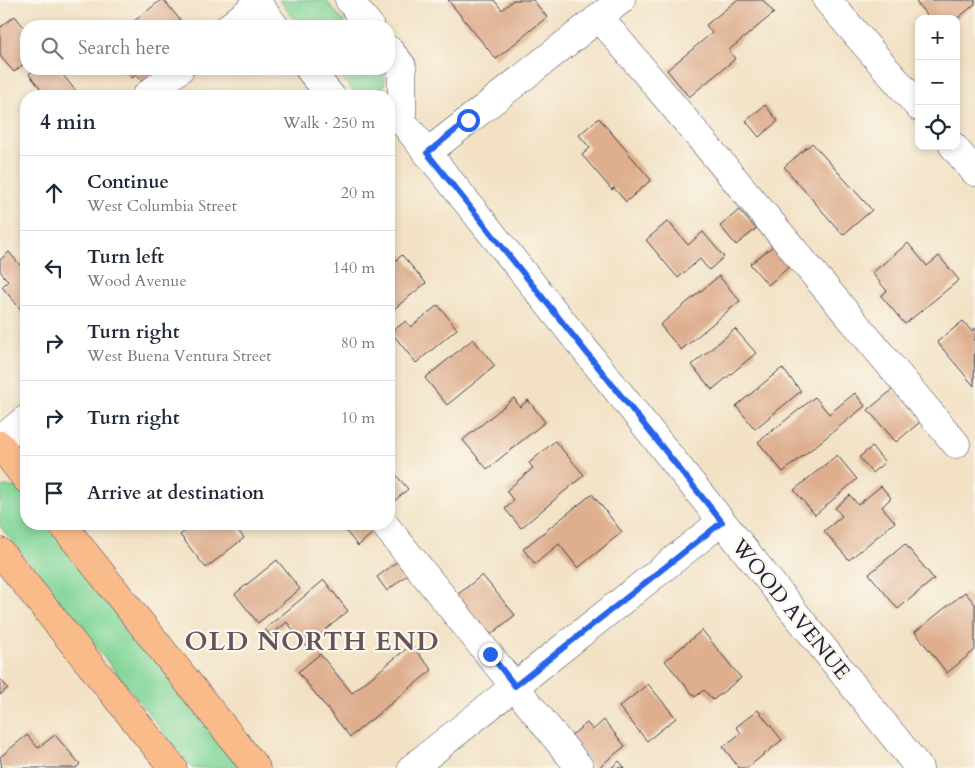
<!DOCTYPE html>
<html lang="en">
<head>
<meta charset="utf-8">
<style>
  :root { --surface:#fff; --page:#f2f2f3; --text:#1f2937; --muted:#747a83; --line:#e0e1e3 }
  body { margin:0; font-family:Cardo,serif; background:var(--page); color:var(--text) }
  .controls { position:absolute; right:15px; top:15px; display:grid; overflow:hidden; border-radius:10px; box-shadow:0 2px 8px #0003 }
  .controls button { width:45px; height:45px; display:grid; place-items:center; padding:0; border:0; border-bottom:1px solid var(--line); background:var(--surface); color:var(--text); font:25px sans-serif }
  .stop { position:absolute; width:15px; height:15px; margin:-11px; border:4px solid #2563eb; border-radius:50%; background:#fff }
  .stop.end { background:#2563eb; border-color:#fff; box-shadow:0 1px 5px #0008 }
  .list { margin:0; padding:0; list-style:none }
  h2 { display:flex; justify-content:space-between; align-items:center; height:65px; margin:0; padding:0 20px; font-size:21px }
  h2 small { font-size:16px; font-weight:400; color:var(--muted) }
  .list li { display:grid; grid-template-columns:32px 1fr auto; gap:15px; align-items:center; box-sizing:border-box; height:75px; padding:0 20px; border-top:1px solid var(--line) }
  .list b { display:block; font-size:19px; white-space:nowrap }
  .list p { margin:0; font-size:16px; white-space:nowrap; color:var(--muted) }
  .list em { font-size:16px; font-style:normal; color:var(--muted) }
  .icon { flex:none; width:28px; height:28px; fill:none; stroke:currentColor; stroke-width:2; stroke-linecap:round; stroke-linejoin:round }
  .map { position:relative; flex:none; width:975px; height:768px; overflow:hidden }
  .search { position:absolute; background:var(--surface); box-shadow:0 2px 8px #0003; left:20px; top:20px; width:375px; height:55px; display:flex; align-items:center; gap:12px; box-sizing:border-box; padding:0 18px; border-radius:20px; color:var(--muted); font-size:19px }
  .panel { position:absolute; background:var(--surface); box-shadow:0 2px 8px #0003; left:20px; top:90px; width:375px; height:440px; border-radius:20px }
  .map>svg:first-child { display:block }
  .green { fill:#82d699; stroke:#527c6a }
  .building { fill:#deae8e }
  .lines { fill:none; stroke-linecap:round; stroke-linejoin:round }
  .minor-casing { stroke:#413f50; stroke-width:29 }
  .major-casing { stroke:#413f50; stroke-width:29 }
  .minor { stroke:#fff; stroke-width:28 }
  .major { stroke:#fabb8b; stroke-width:28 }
  .route { stroke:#2563eb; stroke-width:6 }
  .labels { text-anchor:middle; stroke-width:4.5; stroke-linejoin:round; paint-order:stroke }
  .street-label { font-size:21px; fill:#22223b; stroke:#fbf7ec }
  .district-label { font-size:26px; font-weight:bold; letter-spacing:1px; fill:#645358; stroke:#fbf7ec }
</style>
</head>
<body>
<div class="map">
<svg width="975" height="768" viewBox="0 0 975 768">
  <rect width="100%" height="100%" fill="#fbf7ec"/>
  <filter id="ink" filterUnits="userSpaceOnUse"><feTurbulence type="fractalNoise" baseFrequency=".02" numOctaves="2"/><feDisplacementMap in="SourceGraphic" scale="10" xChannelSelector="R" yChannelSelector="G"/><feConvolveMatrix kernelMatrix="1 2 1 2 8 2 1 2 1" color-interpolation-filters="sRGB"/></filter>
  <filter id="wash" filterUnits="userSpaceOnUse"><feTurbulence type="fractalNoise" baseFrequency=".0096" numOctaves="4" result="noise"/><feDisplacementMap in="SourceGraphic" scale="20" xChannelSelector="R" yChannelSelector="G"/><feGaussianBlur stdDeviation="1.12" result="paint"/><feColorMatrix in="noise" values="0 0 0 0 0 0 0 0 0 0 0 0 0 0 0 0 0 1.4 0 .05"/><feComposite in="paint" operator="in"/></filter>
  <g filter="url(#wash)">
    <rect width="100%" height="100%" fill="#f2e1c4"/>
    <g class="green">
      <path d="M279,0H326L347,26H300Z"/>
      <path d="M334,69H381C388,77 385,92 374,96C370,97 363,96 358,96Z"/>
      <path d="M4,486L19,488L26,498V524H47L241,768H192L0,526V489Z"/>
    </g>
    <g id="blocks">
      <g class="building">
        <path d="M161,0H164L185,26H128Z"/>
        <path d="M448,0H494L502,10L513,0H533L547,17L496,59Z"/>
        <path d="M737,0H763L774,13L729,50L735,59L689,97L667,70L712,33L706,25Z"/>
        <path d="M919,0H975V4L957,19H930L916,2Z"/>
        <path d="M15,16L26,30V62L14,72L0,56V25L1,27Z"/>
        <path d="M35,69H58L80,96H46L29,74Z"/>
        <path d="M124,69H168L146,87L136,74L132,78Z"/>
        <path d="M765,105L778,121L759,137L746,121Z"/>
        <path d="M599,118L651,180L626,202L614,188L612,190L582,155L590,148L579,135Z"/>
        <path d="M812,143L872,210L843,235L784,167Z"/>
        <path d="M739,210L756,229L736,245L720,226Z"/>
        <path d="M668,221L688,245L703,232L724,257L709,270L700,259L678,278L646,240Z"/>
        <path d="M908,243L927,266L939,256L959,280L905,324L881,296L887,291L872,273Z"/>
        <path d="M773,246L790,266L768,285L750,264Z"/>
        <path d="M9,252L20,265L26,259V308L22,311L2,287L8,281L0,271V260Z"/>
        <path d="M402,255L426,283L389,313V266Z"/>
        <path d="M719,276L740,301L681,350L660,325Z"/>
        <path d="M438,305L457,329L416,363L391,332L406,321L411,327Z"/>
        <path d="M963,321L971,331L975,328L974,386L937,342Z"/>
        <path d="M735,329L756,353L712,390L692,365Z"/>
        <path d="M473,339L495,366L447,405L425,378Z"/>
        <path d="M782,368L801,391L755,429L736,406Z"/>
        <path d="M893,389L920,422L896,442L868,410Z"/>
        <path d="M855,393L865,406L783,472L758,442L815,397L829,414Z"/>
        <path d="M514,398L520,407L528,400L545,422L487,469L463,440Z"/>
        <path d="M555,441L584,475L521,528L505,509L514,501L506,491L533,468L529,463Z"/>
        <path d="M872,447L885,462L872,473L859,457Z"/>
        <path d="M837,455L857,479L815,515L794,490Z"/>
        <path d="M390,468L408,489L389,506V469Z"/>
        <path d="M881,486L891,498L882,507L895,522L849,560L824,531L842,516L835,508L850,495L858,505Z"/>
        <path d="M592,494L622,532L578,568L559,544L535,564L523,549Z"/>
        <path d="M195,524H233L244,538L206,568L180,535Z"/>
        <path d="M340,524H371L376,530L358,546Z"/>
        <path d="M905,544L934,579L898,609L869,574Z"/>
        <path d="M277,560L300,589L258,623L235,594Z"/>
        <path d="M398,561L408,574L387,591L377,577Z"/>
        <path d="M482,575L515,615L489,636L456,596Z"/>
        <path d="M324,580L348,611L306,646L287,622L270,636L265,629Z"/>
        <path d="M965,592L975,604V650L947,673L915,632Z"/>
        <path d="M702,630L741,678L713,700L704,690L695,697L665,661Z"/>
        <path d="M411,645L432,670L350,737L298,672L320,654L352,693Z"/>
        <path d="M0,679L8,688L0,695Z"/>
        <path d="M648,684L676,718L647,741L619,707Z"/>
        <path d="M758,710L782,740L747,768H739L723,747L741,733L736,727Z"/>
        <path d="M604,720L625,746L598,768H593L569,737L587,723L593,730Z"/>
        <path d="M27,735L38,748L55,735L80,764L76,768H2L0,757Z"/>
        <path d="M619,761L625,768H611Z"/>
      </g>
    </g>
  </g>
  <g filter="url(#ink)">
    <use href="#blocks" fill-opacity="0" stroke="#413f50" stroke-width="1"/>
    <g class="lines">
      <g class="minor-casing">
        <g id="minor">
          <path d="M255,0L275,26"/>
          <path d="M349,0L370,26"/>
          <path d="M827,0L919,107"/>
          <path d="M599,17L956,444"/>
          <path d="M230,26L258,4"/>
          <path d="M389,50L402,66V121L919,768"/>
          <path d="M309,69L331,96"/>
          <path d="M146,96L180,69"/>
          <path d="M953,146L975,172"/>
          <path d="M427,153L621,0"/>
          <path d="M0,440L26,419"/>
          <path d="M384,524L580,768"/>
          <path d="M412,768L721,522"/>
        </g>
      </g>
      <g class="major-casing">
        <g id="major">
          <path d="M0,445L26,479"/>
          <path d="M62,524L256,768"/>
          <path d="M0,552L173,768"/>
        </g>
      </g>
      <use href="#minor" class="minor"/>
      <use href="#major" class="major"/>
    </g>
  </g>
  <g class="lines" filter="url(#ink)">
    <path class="route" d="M468,120L427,153L722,522L515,686L490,654"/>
  </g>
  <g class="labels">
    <g class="street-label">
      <text transform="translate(791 609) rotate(51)" y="7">WOOD AVENUE</text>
    </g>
    <g class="district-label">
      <text x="312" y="650">OLD NORTH END</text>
    </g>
  </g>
</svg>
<div class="controls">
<button>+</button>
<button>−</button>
<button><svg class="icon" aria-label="locate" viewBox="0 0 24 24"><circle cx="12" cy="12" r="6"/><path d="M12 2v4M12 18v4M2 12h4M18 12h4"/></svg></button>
</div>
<div class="stop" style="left:468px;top:120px"></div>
<div class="stop end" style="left:490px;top:654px"></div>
<div class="search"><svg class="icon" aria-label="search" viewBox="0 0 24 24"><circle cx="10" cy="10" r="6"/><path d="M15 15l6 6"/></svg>Search here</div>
<section class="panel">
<h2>4 min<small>Walk · 250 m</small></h2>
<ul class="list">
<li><svg class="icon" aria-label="ahead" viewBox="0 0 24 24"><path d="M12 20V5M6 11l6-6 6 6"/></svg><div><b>Continue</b><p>West Columbia Street</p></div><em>20 m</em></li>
<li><svg class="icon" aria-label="left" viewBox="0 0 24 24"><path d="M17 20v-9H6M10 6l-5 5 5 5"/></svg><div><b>Turn left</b><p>Wood Avenue</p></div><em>140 m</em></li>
<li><svg class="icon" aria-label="right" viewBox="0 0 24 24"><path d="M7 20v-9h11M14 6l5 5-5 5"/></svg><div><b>Turn right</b><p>West Buena Ventura Street</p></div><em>80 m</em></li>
<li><svg class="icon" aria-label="right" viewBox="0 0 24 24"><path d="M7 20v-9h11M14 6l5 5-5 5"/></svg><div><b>Turn right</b></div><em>10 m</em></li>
<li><svg class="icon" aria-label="arrive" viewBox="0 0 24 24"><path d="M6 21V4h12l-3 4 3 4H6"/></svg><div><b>Arrive at destination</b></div></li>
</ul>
</section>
</div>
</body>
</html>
